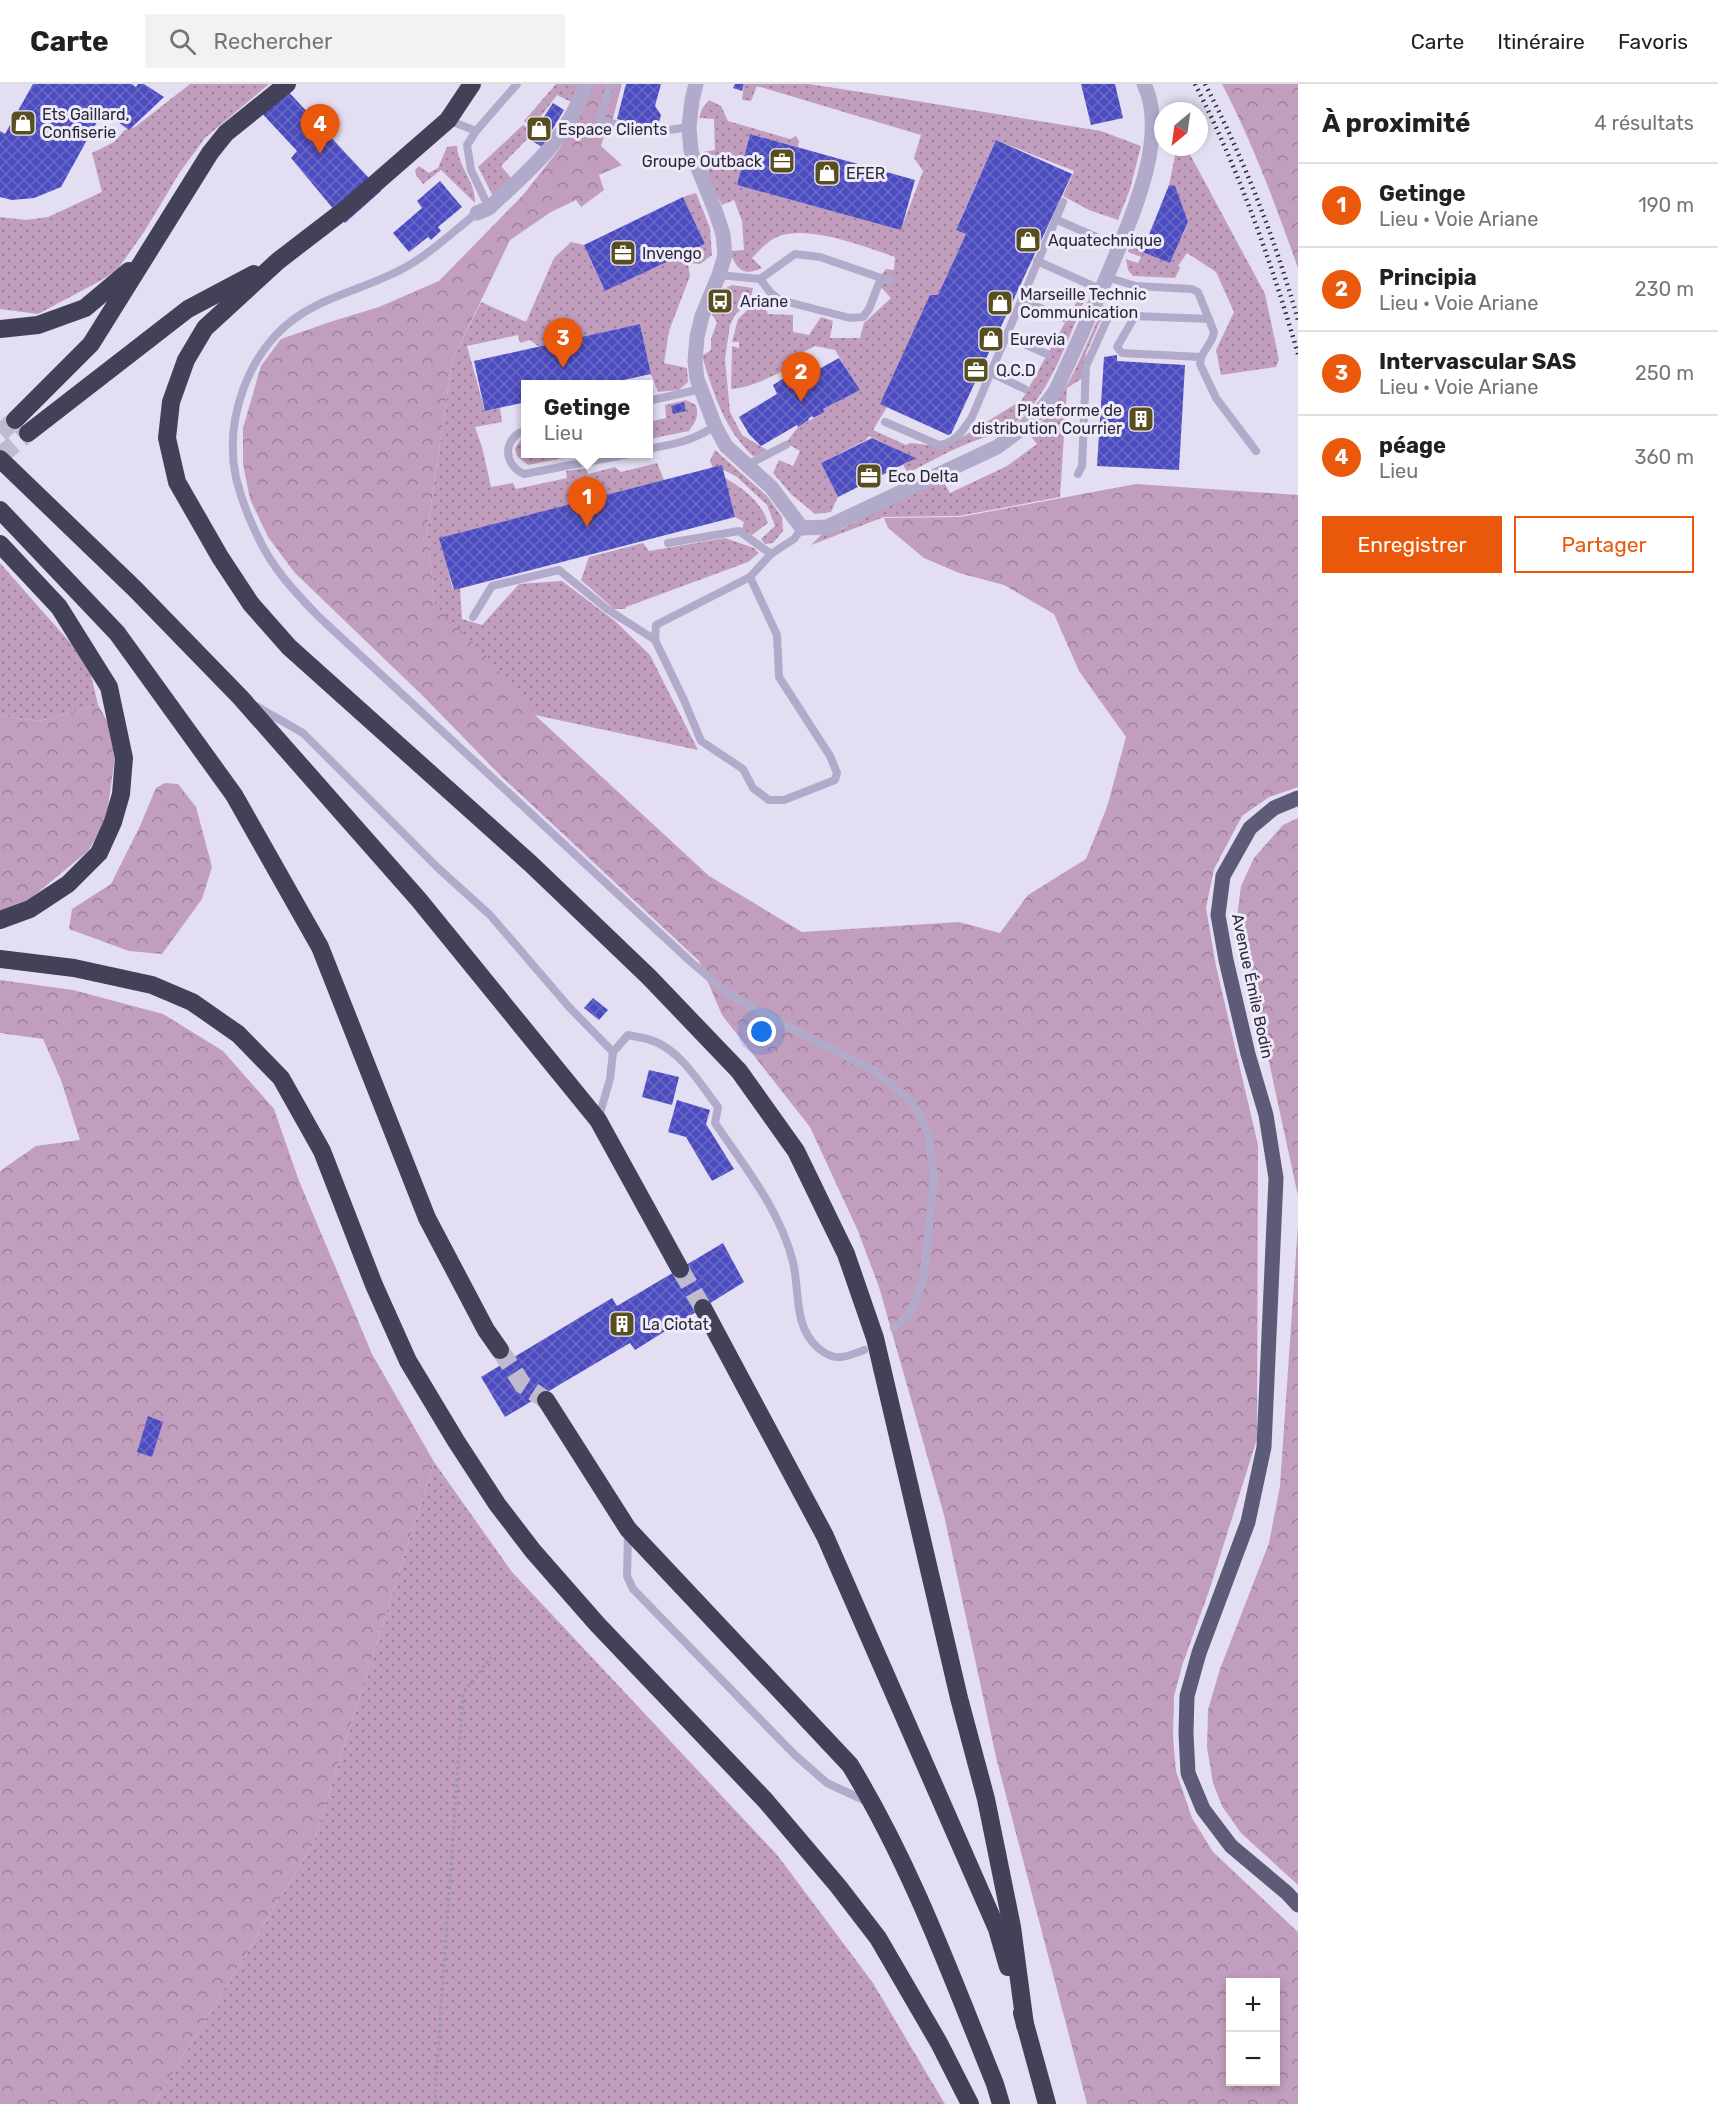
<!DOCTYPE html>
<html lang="fr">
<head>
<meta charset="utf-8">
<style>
  :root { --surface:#fff; --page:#f2f2f2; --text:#202124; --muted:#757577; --line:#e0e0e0; --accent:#ea580c }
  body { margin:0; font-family:Rubik,sans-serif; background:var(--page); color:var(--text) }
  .controls { position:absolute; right:18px; bottom:18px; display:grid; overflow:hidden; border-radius:0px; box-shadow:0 3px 9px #0003 }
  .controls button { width:54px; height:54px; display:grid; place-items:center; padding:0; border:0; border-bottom:2px solid var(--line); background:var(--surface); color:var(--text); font:30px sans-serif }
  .compass { position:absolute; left:1154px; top:18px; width:54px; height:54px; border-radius:50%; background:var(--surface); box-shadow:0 3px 9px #0003; rotate:209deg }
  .you { position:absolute; left:762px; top:948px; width:21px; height:21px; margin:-15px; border:4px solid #fff; border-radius:50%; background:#1a73e8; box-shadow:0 0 0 9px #1a73e833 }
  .badge { display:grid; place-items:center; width:39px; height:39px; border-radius:50%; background:var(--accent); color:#fff; font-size:20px; font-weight:700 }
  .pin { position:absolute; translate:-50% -50px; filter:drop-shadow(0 2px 3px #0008) }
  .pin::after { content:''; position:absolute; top:32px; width:21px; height:18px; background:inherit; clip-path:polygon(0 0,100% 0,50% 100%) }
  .popup { position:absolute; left:521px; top:296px; width:132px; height:78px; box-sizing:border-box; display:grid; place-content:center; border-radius:0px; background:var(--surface); filter:drop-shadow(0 2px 4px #0005); font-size:20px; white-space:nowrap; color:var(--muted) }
  .popup b { font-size:22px; color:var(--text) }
  .popup::after { content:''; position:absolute; left:50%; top:100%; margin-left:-12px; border:12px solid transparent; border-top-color:var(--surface) }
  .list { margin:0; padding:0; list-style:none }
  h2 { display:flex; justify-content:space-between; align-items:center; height:78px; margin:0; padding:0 24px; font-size:26px }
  h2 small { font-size:20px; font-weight:400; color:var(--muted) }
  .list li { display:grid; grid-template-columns:39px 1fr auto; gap:18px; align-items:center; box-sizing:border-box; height:84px; padding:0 24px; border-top:2px solid var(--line) }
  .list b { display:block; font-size:22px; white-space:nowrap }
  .list p { margin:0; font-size:20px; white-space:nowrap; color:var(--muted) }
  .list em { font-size:20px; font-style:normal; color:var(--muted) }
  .actions { display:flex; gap:12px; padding:18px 24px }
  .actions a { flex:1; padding:14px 0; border:2px solid var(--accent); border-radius:0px; text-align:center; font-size:21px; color:var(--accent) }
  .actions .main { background:var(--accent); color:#fff }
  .icon { flex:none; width:33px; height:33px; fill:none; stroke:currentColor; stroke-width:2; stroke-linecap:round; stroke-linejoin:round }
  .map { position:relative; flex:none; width:1298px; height:2020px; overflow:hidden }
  header { display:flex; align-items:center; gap:36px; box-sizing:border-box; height:84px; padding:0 30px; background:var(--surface); border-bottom:2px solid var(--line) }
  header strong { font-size:28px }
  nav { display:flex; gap:33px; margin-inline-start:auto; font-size:21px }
  .search { width:420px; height:54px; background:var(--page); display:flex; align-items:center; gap:15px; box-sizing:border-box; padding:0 21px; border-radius:0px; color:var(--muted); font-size:22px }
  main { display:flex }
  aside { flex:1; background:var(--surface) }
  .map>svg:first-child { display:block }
  .grass { fill:url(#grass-dots) }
  .forest { fill:url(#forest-crowns); fill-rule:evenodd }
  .building { fill:url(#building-cross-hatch) }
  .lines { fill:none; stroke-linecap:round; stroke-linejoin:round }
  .highway-tunnel { stroke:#bfbacd; stroke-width:18; stroke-dasharray:18 9; stroke-linecap:butt }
  .path { stroke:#9b94b6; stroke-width:3; stroke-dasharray:3 3; stroke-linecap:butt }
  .lane { stroke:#b1aaca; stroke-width:8 }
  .street { stroke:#b1aaca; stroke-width:15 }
  .primary { stroke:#5e5b79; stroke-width:15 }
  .highway { stroke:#424158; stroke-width:18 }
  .rail { stroke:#2a2937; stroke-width:4.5; stroke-dasharray:1.5 4.5; stroke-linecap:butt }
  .labels { text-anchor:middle; stroke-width:6; stroke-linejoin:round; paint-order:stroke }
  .poi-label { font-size:16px; fill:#2a2937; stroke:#efeaf9; text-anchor:start }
  .street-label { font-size:16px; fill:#2a2937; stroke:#efeaf9 }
</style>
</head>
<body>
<header>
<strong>Carte</strong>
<div class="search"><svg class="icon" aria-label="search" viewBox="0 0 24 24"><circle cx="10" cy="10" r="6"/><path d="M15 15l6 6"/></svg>Rechercher</div>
<nav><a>Carte</a><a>Itinéraire</a><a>Favoris</a></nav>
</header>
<main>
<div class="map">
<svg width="1298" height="2020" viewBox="0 0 1298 2020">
  <defs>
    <pattern id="grass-dots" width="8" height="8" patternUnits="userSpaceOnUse" patternTransform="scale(1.5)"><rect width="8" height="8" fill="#c19ebd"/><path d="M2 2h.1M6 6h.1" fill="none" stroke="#9d819a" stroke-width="1.8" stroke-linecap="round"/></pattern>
    <pattern id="forest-crowns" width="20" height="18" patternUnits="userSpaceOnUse" patternTransform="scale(1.5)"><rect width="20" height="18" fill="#c19ebd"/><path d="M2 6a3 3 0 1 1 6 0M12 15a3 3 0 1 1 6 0" fill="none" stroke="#9d819a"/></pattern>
    <pattern id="building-cross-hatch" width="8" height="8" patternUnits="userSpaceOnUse" patternTransform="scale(1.5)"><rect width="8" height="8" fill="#4c4cc2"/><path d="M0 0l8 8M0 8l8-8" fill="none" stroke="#6969c2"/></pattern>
  </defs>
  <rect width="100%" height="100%" fill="#e4def2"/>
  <g class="grass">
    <path d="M190,0H269L205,54L180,88L144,148L117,186L100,197L38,230L0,225V133L26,136L48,133L102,108L92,69L114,58L125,46L135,43Z"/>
    <path d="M556,0H581L571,18L557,11L532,44L524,37Z"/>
    <path d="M744,0H809L886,12L1101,47L1141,62L1130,105L1118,136L1089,126L1063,112L1074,87L996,56L956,145L966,150L938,211H930L887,323L873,346L906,361L910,359L939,362L951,360L1022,316L1082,208L1087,210C1070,249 1050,312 1016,338C1000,350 980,354 962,362C943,370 926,380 908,389L903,381L915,374L869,352L866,356L821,379L838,413L831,428L815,430L792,411L773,389L779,376L793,382L800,367L786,359L798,343L825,328L823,325L859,306L835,266L815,262L801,269V278C779,288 756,303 731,305L732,262L739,264V258H732L738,235L760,214L765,215L764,222L768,230L793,231V248L809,251L821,233L833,237L830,254H860L864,239L891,214L876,198L886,185L894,186L895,173C865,163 808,140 777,153C766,158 760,166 752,174L762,184C743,193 736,185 730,167L744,166L742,137L734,116L722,121L710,98L703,68L715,66L714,35L699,34L702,25L709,16L721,22L728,37L790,55L796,52L799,57L798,63L750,50L737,101L901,145L923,87L914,74L921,51L757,2L751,17L742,16Z"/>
    <path d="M523,41L534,48L501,82L511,94L493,112L478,83Z"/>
    <path d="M453,62H457C458,83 476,98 475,119L441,86L423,100L416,91L415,86L419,82L429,89L438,84L447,63Z"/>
    <path d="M1167,63H1186L1265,210L1279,276L1276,283L1221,291L1216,266L1234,228L1216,188L1187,169L1178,182L1180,184L1175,194L1133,192L1128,186L1126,175L1138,179L1141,173L1128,168L1130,159L1143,164L1142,168L1170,179L1188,139L1175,103L1169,101L1175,72L1167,65Z"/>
    <path d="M696,109L710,144L712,171L700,180L688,179L690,192L669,247L664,279L687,284L688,298L679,306L658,308L651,290L640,240L539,263L530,256L520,259L518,251L467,262L485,327L500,324L502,338L475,343L482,363L491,403L513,399L516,405L567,394L566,387L586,384L588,390L615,383L621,388L657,379L664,396L440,454L453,506L460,504L462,535L482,541L519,500L562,497L615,537L650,571L698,666L535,631L435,521L427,449L452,277L481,218L526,238L554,174L571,158L584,161L605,207L705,160L683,113Z"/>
    <path d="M732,201L753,204L750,217L735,231L730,241L725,275L730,328L742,351L767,366L754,373C724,345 714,311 702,272L711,266V255L717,238L712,231L724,205Z"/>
    <path d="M1100,231L1102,233L1086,269L1083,294L1067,304L1060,413L959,432L884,433L811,461L821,451L843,444L942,395L950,409L1007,382L1037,360L1029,350C1065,319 1080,273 1100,231Z"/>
    <path d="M686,316L696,321C699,333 696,337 689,347L649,355L648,338L666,334L665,321Z"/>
    <path d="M525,351L526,370H583L528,381L517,372L515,364Z"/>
    <path d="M715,366L767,412L782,433L783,447L773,459L765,460L761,455L775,442L767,421L737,393L722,385L713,384L710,377Z"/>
    <path d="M725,394C744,405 761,417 768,439L752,451L742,445L744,438L735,433Z"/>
    <path d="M725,454L754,464L759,469L748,478L626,523L625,525H614L581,496L589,473L643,459L649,467Z"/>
    <path d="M0,479L74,563L91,591L98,621L39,637L0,632Z"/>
    <path d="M434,1378L512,1488L778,1772L873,1899L945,2020H154L313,1760Z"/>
  </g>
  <g class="forest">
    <path d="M591,0H622L612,38L604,52L601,62L622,81L599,91L604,106L581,123L576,116L551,128L510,156L452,277L427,448L435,520L486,572L535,631L709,792L802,848L959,838L1000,849L1028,811L1086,775L1107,723L1126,653L1079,587L1054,530L1004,501L959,489L924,474L888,444L884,434L960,433L1136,400L1298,411V703L1269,713L1242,732L1214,785L1206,824L1216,882L1258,1061L1257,1355L1210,1504L1183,1579L1174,1612L1173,1653L1176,1687L1192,1734L1213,1768L1298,1848V2020H1087L996,1673L944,1431L879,1203L858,1147L810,1043L722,931L699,877L502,693L423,612L295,489L268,453L250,415L243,380V344L261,282L281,255L333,237L379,223L439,197L523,111L560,64L587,13ZM1230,1898H1276V1998H1230Z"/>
    <path d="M1222,0H1298V184C1276,122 1253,59 1222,0Z"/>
    <path d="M98,621L109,640L115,673L106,737L88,767L30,815L0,829V632L39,637Z"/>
    <path d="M165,699L178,700L196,723L212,783L202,815L162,870L129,867L69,845L72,825L111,800L140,742L156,704Z"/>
    <path d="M1298,734V1112L1264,955L1244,881L1237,833L1241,802L1254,774L1283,741Z"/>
    <path d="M0,896L73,906L163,930L223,967L274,1025L299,1097L372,1270L434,1378L313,1760L154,2020H0V1087L36,1062L80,1056L61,996L43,955L0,949Z"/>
    <path d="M1298,1141V1801L1241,1749L1222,1722L1213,1699L1207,1663L1208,1626L1220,1585L1269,1459L1280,1402Z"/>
  </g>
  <g class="building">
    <path d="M33,0H132L136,3L138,0H144L164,13L129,46L103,27L61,103L34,114L12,116L0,113V47L5,50Z"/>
    <path d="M626,0H661L655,22L661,31L657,46L617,35Z"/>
    <path d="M735,0H744L742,7L733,4Z"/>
    <path d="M1081,0H1115L1123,34L1091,41Z"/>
    <path d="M284,3L381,107L345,139L291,74L297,67L257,24Z"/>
    <path d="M553,19L564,26L542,63L529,55Z"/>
    <path d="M750,50L915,96L901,146L737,101Z"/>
    <path d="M996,56L1072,90L951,350L948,351L880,320L930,211H938L966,150L956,146Z"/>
    <path d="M440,97L462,123L438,143L441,147L431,156L428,153L409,168L393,149L422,124L417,117Z"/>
    <path d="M1169,101L1175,102L1188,138L1170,179L1142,168Z"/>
    <path d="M683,113L705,160L605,207L584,161Z"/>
    <path d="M640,240L651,290L605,300H526V318L485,327L474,277Z"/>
    <path d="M1117,271V277L1185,281L1179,386L1097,382L1104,273Z"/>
    <path d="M839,274L860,306L823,325L825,328L813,334L812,332L808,335L809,336L798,343L797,341L761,362L749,350L739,333L777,310L773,301L799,285L803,294Z"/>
    <path d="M684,318L686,327L673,330L671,322Z"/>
    <path d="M872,354L916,374L838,413L821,379Z"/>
    <path d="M722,381L735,433L454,506L439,454Z"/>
    <path d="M593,914L608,926L599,936L584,924Z"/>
    <path d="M649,986L679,993L672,1021L642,1013Z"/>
    <path d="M677,1016L710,1026L706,1040L734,1085L712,1097L686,1053L668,1048Z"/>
    <path d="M723,1159L744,1198L635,1266L630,1259L505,1333L481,1293L612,1214L617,1222Z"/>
    <path d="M148,1332L163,1338L152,1373L137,1368Z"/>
  </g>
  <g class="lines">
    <g class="highway-tunnel">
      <path d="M0,349L15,336"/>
      <path d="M0,372L28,349"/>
      <path d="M680,1185L703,1224"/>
      <path d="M500,1266L523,1301L546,1316"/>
    </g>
    <path class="path" d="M438,2020L435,2011L463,1610L491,1573"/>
    <g class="lane">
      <path d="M610,0L600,36L650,49L689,43"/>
      <path d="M448,36L476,47L517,0"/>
      <path d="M476,47L467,61L471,86L489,124"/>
      <path d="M477,129C450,150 424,176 392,190C359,206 324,213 294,235C247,270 224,337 236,394C241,414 249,435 258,453C272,484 295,508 318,532L691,878L724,906L749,922L873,986L909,1015L920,1031L929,1053L934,1096L923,1197L913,1222L908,1231L894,1244"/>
      <path d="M1055,135L1119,163"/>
      <path d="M1037,177L1102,206"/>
      <path d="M719,191L760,195L795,170L820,173L890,197"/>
      <path d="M1106,193L1136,202L1192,205L1198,208L1214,248L1212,255L1201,273L1200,280L1216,314L1256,367"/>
      <path d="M760,195L770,208L780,216L850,234L863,233L869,225L881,194"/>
      <path d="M1021,216L1064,234"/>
      <path d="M1006,252L1047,270"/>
      <path d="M1201,273L1122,269L1117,263L1135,232L1209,235"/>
      <path d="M991,289L1025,305"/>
      <path d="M648,317L701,305"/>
      <path d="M885,338L939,361C956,359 963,346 972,333L1063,118"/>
      <path d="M526,346C503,353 502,380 524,390L629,370"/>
      <path d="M648,365C674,360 693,357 715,342"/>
      <path d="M747,381L786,361"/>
      <path d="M1078,390L1082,382L1086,282L1110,229L1094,222"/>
      <path d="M668,459L739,447L771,470"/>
      <path d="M750,493L777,551L779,593L830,672L837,689L835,696L784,716H769L753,704L743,685L701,657L684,616L655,556L656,541L750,493L771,470L794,455L802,444"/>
      <path d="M473,533L492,502L559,486L607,525L655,556"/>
      <path d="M256,622L303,649L438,784L490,831L569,923L613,968L610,995L598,1036"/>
      <path d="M613,968L628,951C637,953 647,954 656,958C683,970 700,1000 718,1023L715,1039C745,1083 780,1126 793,1178C800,1207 793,1242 818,1264C836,1279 845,1273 864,1266"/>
      <path d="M628,1449L627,1492L633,1505L796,1672L827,1699L868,1718"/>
    </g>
    <g class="street">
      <path d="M696,0L692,16L689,43L691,67L715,126L723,150L725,171L719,191L702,232L697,253L695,277L697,295L715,342L726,362L771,403L802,444L827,443L997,363C1021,346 1042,329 1057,304C1074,266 1092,228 1108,190C1129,139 1170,54 1144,0"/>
      <path d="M477,129L489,124C530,85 568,56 585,0"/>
    </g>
    <path class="primary" d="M1298,714L1274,724L1250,744L1223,792L1218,831L1226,876L1248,970L1266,1031L1276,1094L1264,1363L1248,1438L1199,1569L1187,1612L1186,1649L1188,1689L1203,1725L1231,1762L1287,1809L1298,1821"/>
    <g class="highway">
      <path d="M472,0L448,36L347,124L278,177L205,244L186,276L171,318L167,354L177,398L220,473L251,520L289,563L531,780L649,893L739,987L796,1067L846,1170L875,1254L959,1614L986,1715L1012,1843L1025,1941"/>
      <path d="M0,245L38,241L85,224L129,187"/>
      <path d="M15,336L91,260L210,69L226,49L287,0"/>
      <path d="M28,349L188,225L254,190"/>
      <path d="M0,375L135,505L241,614L419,816L598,1036L680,1185"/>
      <path d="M0,426L117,549L234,711L320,863L427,1134L486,1246L500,1266"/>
      <path d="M0,460L59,523L109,603L124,674L121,710L113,738L99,769L68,800L30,825L0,836"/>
      <path d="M0,875L74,884L152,901L192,918L238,950L281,994L322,1067L374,1201L408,1277L456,1357L497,1420L533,1467L597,1540L765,1716L838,1802L878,1854L939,1959L970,2020"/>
      <path d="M703,1224L825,1452L997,1845L1008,1883"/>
      <path d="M546,1316L628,1445L850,1681C911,1781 951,1891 995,2000L1001,2020"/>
      <path d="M1022,1929L1047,2020"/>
    </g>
    <g class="rail">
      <path d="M1195,0C1239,86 1271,177 1298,270"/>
      <path d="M1205,0C1244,75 1275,155 1298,236"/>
    </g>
  </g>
  <defs>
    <g id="shop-square" transform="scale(1.35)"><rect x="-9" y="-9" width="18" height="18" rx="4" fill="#584e20" stroke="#efeaf9"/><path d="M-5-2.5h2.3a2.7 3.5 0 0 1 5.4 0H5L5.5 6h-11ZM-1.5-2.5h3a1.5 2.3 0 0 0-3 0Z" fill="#fff"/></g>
    <g id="office-square" transform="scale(1.35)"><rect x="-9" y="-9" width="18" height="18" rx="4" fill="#584e20" stroke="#efeaf9"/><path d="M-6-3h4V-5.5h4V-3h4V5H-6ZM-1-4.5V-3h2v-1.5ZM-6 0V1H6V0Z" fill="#fff"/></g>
    <g id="bus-square" transform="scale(1.35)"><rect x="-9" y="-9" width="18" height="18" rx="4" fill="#584e20" stroke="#efeaf9"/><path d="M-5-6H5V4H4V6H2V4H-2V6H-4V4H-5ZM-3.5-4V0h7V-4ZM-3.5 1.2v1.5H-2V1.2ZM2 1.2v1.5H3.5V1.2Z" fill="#fff"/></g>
    <g id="building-square" transform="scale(1.35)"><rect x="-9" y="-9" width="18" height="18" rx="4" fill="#584e20" stroke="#efeaf9"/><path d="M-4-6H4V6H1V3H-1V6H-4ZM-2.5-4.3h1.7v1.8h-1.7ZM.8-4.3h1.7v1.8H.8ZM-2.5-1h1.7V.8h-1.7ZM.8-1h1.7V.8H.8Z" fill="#fff"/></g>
  </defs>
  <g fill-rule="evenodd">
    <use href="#shop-square" x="23" y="39"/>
    <use href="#shop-square" x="539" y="45"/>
    <use href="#office-square" x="782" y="77"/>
    <use href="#shop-square" x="827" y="89"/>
    <use href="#shop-square" x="1028" y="156"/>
    <use href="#office-square" x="623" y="169"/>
    <use href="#bus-square" x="720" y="217"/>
    <use href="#shop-square" x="1000" y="219"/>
    <use href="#shop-square" x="991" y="255"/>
    <use href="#office-square" x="976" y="286"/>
    <use href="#building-square" x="1141" y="335"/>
    <use href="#office-square" x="869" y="392"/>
    <use href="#building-square" x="622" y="1240"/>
  </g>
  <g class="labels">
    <g class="poi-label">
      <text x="42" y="36">Ets Gaillard,<tspan x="42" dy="18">Confiserie</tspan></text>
      <text x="558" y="51">Espace Clients</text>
      <text x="762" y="83" text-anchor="end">Groupe Outback</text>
      <text x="846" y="95">EFER</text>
      <text x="1048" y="162">Aquatechnique</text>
      <text x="642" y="175">Invengo</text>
      <text x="1020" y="216">Marseille Technic<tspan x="1020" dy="18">Communication</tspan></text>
      <text x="740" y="223">Ariane</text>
      <text x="1010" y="261">Eurevia</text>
      <text x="996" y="292">Q.C.D</text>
      <text x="1122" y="332" text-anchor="end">Plateforme de<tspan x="1122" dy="18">distribution Courrier</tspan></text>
      <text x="888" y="398">Eco Delta</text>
      <text x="642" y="1246">La Ciotat</text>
    </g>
    <g class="street-label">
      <text transform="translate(1253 902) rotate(78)" y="6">Avenue Émile Bodin</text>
    </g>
  </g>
</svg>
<div class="controls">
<button>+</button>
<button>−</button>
</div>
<svg class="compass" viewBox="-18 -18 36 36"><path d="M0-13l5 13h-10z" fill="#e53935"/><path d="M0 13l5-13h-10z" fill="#757577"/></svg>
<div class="you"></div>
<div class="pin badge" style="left:587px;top:443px">1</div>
<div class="popup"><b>Getinge</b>Lieu</div>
<div class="pin badge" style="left:801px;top:318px">2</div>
<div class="pin badge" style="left:563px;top:284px">3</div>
<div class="pin badge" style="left:320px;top:70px">4</div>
</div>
<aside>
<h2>À proximité<small>4 résultats</small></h2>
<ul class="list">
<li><span class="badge">1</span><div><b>Getinge</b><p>Lieu · Voie Ariane</p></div><em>190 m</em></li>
<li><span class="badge">2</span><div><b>Principia</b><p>Lieu · Voie Ariane</p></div><em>230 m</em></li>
<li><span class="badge">3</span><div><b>Intervascular SAS</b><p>Lieu · Voie Ariane</p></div><em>250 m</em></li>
<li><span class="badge">4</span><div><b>péage</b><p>Lieu</p></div><em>360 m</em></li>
</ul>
<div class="actions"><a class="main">Enregistrer</a><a>Partager</a></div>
</aside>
</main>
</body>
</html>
